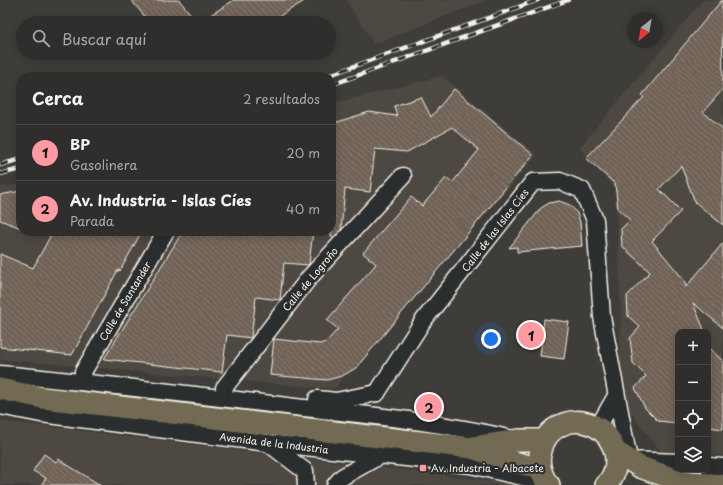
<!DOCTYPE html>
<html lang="es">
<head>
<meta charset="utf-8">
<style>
  :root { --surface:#2f2e2c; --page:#373634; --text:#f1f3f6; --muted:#a7a8a9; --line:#4a4a48; --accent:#ff9aa2 }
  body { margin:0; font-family:"Playpen Sans",sans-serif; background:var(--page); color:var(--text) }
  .controls { position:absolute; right:12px; bottom:12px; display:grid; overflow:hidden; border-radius:8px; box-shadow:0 2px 10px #0003 }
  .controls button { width:36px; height:36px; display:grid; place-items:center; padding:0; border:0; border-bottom:1px solid var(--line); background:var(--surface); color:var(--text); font:20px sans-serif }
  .compass { position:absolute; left:627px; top:12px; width:36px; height:36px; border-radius:50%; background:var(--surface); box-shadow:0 2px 10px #0003; rotate:211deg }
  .you { position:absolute; left:491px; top:339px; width:14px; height:14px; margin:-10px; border:3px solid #fff; border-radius:50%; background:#1a73e8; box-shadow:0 0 0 6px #1a73e833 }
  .badge { display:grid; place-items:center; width:26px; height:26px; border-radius:50%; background:var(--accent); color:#111; font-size:13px; font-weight:700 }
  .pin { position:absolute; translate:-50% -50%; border:2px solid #fff; box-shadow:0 1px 4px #0006 }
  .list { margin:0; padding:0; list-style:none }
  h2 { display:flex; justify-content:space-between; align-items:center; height:52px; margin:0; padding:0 16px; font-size:17px }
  h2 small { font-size:13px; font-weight:400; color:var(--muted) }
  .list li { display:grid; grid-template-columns:26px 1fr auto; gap:12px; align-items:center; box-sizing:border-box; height:56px; padding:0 16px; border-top:1px solid var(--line) }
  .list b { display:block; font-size:15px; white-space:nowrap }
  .list p { margin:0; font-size:13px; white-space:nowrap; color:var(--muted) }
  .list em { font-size:13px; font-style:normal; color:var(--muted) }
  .icon { flex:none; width:22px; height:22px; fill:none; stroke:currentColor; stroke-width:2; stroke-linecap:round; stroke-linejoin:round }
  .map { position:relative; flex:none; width:723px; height:485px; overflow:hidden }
  .search { position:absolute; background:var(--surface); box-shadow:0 2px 10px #0003; left:16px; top:16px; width:320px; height:44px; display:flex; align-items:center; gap:10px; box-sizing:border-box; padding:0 14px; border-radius:22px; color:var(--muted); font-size:15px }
  .panel { position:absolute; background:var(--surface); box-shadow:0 2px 10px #0003; left:16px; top:72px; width:320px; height:164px; border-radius:16px }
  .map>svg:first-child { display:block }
  .built { fill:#4e4843 }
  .building { fill:url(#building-back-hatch); stroke:#f4f1e8 }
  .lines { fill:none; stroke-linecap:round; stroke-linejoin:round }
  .minor-casing { stroke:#f4f1e8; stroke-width:19 }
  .major-casing { stroke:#f4f1e8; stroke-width:24 }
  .minor { stroke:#2a2d2e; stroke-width:16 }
  .major { stroke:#736b52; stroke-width:21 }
  .rail-casing { stroke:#f4f1e8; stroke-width:4.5 }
  .rail { stroke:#2a2d2e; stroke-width:3; stroke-dasharray:9; stroke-linecap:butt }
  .poi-dot { fill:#ff9aa2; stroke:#2a2d2e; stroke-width:1.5 }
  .labels { text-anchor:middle; stroke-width:4; stroke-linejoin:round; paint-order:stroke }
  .street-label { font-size:10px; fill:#f4f1e8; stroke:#2a2d2e }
  .poi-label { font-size:10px; fill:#f4f1e8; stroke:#2a2d2e; text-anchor:start }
</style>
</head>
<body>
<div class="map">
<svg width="723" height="485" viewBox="0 0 723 485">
  <defs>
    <pattern id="building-back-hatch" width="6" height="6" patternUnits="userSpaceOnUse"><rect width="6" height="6" fill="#706257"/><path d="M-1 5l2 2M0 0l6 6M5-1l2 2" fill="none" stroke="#85796f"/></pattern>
  </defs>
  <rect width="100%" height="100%" fill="#3f3d3a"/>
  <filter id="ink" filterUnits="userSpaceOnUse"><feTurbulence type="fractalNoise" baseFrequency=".025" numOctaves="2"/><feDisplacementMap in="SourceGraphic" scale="8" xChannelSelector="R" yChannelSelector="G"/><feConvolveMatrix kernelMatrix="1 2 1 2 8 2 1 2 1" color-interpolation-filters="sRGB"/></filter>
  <g filter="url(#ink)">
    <g class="built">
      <path d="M346,0H487L374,44Z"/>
      <path d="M703,0H723V456L708,454V332H678V452L661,451L619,398L621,309L616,189L579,148Z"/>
      <path d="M442,76L537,155L334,389L0,359V188L21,183V231H331V104Z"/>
      <path d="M0,421L507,483L512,485H0Z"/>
    </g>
    <g class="building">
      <path d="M131,0H179L198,23L234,0H306L278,17L259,23H150Z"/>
      <path d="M722,0L723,89L703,112L723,129V225L695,202L681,166L659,189L681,211L652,241L684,280L686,287L723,243V328L693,303L705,332H678V423L658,421L645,408L635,388L646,376L633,363L630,338L640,327L628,316L627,296L650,272L622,246L621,229L630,220L618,209L615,184L586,158L644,97L642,95Z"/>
      <path d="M454,89L533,155L356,368L342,376L327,380L270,375L274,339L320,344L326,342L338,329L327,320L376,264L363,253L411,197L422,206L446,178L452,183L479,150L452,127L407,152L375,149L370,192L345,189L341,230L334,237H331V124L369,112L397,116L394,106L421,97L431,117Z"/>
      <path d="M21,191V228L0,220V195Z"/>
      <path d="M559,201L570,205L577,213L580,222L582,246L517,252V247L509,248L541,208L549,203Z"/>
      <path d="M53,231H142L120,271L118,270L72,355L0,347V254L33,268Z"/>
      <path d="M183,231H313L309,264L308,265L284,263L280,300L256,297L251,337V338L227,335L222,372L104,359Z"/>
      <path d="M544,319L569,322L564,359L540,356Z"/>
      <path d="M708,347L723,361V429L708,427Z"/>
      <path d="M44,454L56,462L58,459L100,485H41L46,478L33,471Z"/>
    </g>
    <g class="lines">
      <g class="minor-casing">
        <g id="minor">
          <path d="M83,372L166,231"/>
          <path d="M0,374C98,383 197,395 295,407C368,415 442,422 513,439"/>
          <path d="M224,388L309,278L403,176"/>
          <path d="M377,393L423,321L533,182L560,181L582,190L595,220L602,317L629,460L678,462"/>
          <path d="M317,399L336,401L377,393"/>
          <path d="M0,406L41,414L268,443L471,465L547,483"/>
          <path d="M598,427L616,396"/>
          <path d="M268,443L305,471L306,485"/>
          <path d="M708,466L723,467"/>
          <path d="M335,485L342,477L381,455"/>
        </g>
      </g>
      <g class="major-casing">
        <g id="major">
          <path d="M0,389L43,398L472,448L511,461L540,469"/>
          <path d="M474,447L519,440H545"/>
          <path d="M615,451L640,467L680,481L721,485"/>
          <path d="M549,485C541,477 537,461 541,451C542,447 543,443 545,439C567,407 614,422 616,460C616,469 613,478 606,485"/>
        </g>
      </g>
      <use href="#minor" class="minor"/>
      <use href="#major" class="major"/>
      <g class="rail-casing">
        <g id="rail">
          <path d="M324,77L538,0"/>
          <path d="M331,85L568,0"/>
          <path d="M0,165L21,159"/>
          <path d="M0,174L21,169"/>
        </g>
      </g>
      <use href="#rail" class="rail"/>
    </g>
  </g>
  <rect class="poi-dot" x="419" y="464" width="8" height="8" rx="2"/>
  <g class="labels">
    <g class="street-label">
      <text transform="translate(495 230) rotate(-52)" y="4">Calle de las Islas Cíes</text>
      <text transform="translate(310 279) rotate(-50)" y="4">Calle de Logroño</text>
      <text transform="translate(125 301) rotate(-59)" y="4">Calle de Santander</text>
      <text transform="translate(274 443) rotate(7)" y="4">Avenida de la Industria</text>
    </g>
    <g class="poi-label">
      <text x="431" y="472">Av. Industria - Albacete</text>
    </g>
  </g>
</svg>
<div class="controls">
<button>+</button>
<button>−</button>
<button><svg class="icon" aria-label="locate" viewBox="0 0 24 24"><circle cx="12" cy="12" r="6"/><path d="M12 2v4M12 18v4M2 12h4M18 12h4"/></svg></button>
<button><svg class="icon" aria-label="layers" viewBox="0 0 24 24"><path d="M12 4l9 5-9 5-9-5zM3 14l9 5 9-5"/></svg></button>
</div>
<svg class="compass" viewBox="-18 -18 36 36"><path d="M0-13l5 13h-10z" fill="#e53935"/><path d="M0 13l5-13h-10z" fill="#a7a8a9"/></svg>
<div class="you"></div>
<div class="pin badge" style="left:531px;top:335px">1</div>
<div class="pin badge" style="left:429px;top:407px">2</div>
<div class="search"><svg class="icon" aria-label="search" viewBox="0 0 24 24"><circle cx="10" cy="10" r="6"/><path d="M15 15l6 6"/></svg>Buscar aquí</div>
<section class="panel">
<h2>Cerca<small>2 resultados</small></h2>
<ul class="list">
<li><span class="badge">1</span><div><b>BP</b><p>Gasolinera</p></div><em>20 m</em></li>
<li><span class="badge">2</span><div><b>Av. Industria - Islas Cíes</b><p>Parada</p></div><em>40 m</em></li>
</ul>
</section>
</div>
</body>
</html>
